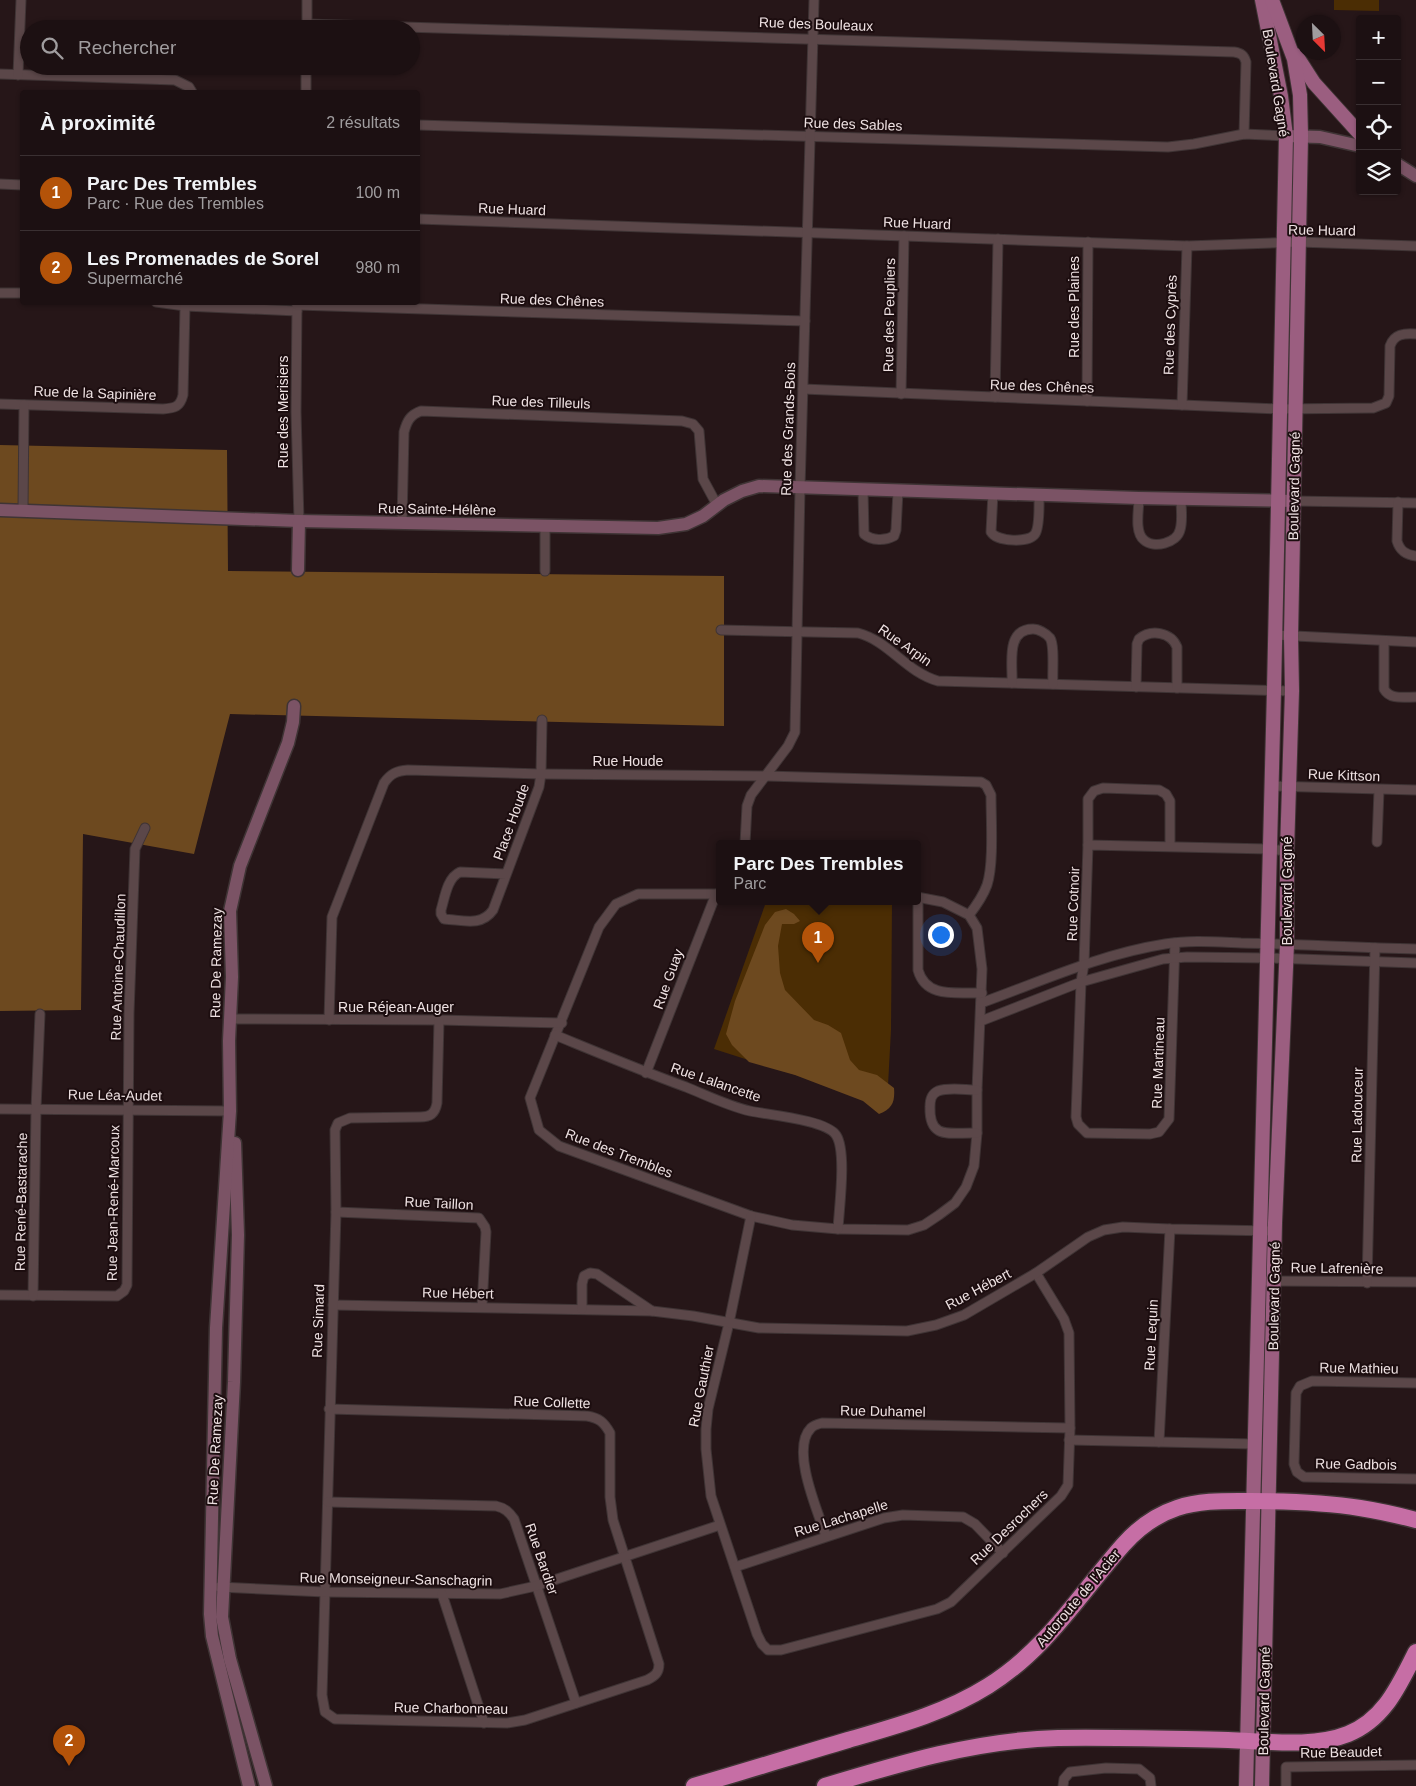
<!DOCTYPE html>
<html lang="fr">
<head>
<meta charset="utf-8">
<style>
  :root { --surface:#1c1012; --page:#291e20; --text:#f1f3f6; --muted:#a09d9f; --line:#3a3032; --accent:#b45309 }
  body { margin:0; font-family:Arial,sans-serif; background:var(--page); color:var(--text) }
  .controls { position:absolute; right:15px; top:15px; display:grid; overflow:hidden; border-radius:5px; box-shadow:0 1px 4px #0004 }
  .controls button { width:45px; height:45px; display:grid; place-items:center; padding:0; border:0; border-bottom:1px solid var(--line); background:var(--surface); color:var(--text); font:25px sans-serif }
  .compass { position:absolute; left:1296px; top:15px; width:45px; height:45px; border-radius:50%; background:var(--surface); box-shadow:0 1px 4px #0004; rotate:156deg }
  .you { position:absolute; left:940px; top:934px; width:18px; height:18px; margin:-12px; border:4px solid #fff; border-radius:50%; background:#1a73e8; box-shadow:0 0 0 8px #1a73e833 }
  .badge { display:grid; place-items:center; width:32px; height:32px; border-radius:50%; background:var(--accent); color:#fff; font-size:16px; font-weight:700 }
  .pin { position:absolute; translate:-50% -41px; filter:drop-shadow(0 1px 2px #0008) }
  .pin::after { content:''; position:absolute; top:26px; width:18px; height:15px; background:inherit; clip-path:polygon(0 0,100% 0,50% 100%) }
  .popup { position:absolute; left:716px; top:840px; width:205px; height:65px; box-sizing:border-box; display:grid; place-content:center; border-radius:5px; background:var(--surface); filter:drop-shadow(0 1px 4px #0005); font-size:16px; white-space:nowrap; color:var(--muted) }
  .popup b { font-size:19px; color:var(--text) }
  .popup::after { content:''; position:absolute; left:50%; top:100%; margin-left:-10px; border:10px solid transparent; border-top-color:var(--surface) }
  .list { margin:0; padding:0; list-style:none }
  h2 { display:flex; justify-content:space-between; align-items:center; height:65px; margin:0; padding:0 20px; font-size:21px }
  h2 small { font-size:16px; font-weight:400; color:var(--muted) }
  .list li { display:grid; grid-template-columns:32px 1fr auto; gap:15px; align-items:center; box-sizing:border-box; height:75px; padding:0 20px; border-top:1px solid var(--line) }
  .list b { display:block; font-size:19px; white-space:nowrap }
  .list p { margin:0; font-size:16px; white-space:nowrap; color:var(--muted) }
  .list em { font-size:16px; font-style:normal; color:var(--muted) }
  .icon { flex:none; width:28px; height:28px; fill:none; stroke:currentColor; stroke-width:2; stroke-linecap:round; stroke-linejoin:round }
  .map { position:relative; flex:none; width:1416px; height:1786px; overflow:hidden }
  .search { position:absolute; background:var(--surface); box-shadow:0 1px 4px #0004; left:20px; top:20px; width:400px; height:55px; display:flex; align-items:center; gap:12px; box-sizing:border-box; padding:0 18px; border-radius:28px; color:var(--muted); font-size:19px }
  .panel { position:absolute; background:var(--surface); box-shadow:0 1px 4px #0004; left:20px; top:90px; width:400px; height:215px; border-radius:5px }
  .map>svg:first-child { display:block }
  .green { fill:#4b2d04 }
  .forest { fill:#6d491f }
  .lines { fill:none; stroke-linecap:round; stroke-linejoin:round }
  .street-casing { stroke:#3f3435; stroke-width:11 }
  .secondary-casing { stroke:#3f3435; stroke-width:15 }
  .primary-casing { stroke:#3f3435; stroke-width:16 }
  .highway-casing { stroke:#3f3435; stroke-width:19 }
  .street { stroke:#5b4749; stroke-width:9 }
  .secondary { stroke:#7b5365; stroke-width:12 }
  .primary { stroke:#9b5e80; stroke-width:14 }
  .highway { stroke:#c66ea5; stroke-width:16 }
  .labels { text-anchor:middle; stroke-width:4; stroke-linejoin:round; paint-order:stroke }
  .street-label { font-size:14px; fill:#eee1e2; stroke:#1c0d0f }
</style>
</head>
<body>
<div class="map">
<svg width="1416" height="1786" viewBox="0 0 1416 1786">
  <rect width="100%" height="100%" fill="#261618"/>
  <g class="green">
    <path d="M1334,0H1379V11L1334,10Z"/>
    <path d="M766,902H892L891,1030L887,1104L714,1049Z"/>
  </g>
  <g class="forest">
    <path d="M0,445L227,450L228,571L724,576V726L230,714L194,854L83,834L81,1010L0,1011Z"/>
    <path d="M786,909L794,914L800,921L794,924H782L778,946L780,973L785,990L814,1020L828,1025L841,1033L850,1060L859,1070L877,1075L894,1088C895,1101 893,1109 879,1114L863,1101L795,1075L749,1062L732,1045L726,1034L735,1001L765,925L775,912Z"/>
  </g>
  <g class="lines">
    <g class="street-casing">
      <g id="street">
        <path d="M307,24L1234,52C1241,53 1244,55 1246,62L1244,134"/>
        <path d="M307,29V0"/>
        <path d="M0,74L175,80L189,87L192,92"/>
        <path d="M18,75L21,0"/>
        <path d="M306,92V66"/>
        <path d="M418,125L1168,147L1194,144L1244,134L1286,136"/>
        <path d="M0,184L22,185"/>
        <path d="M418,219L1187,246L1299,242L1416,246"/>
        <path d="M0,293H22"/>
        <path d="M156,302L185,306L297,311"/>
        <path d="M297,302L296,412L299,521"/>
        <path d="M297,305L805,321"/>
        <path d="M803,389L1280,409L1373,408L1386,403L1389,396L1390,346C1394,334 1404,333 1416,334"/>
        <path d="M901,394L904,236"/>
        <path d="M995,397L998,239"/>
        <path d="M1087,401L1088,242"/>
        <path d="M0,404L163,409C175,408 180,407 183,395L185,306"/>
        <path d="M1182,405L1187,246"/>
        <path d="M863,490L864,534C872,541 885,541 894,536L896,530L898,491"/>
        <path d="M993,493L991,532C997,542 1029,543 1035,534C1040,527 1039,504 1039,495"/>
        <path d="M1139,498C1139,509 1134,532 1144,540C1154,549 1177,543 1180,530C1183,521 1181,509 1181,499"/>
        <path d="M1294,501L1416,503"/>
        <path d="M1398,502L1397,541C1400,551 1406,555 1416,556"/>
        <path d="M23,511L24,405"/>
        <path d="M402,522L404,432C407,421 410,415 421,411L682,421L693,424L699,431L703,479L717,505"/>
        <path d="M545,571V527"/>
        <path d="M721,630L858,633C889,641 906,672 938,681L1292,691"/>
        <path d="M1275,635L1416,642"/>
        <path d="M1384,641V689C1390,700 1404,697 1416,697"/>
        <path d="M1012,683C1013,665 1005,629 1033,629C1038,629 1046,633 1050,638C1055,646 1052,674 1053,684"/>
        <path d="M1136,687L1137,644L1139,639C1151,629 1171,632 1177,647V688"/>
        <path d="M1271,786L1416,790"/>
        <path d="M1377,842L1379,790"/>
        <path d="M745,844L747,806L751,795L788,746L795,732L800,488L814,0"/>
        <path d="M1088,845V799L1094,791L1103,788L1159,790L1166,794L1170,801V846"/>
        <path d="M506,874L460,872C447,878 445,897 441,910V914L444,919C463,920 481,927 493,910L539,787L541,774L542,720"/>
        <path d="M719,894H638L616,904L599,927L530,1098L539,1130L559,1146L751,1216L792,1225L838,1229L908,1230L924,1225L939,1215L955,1203L966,1187L974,1166L977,1133V1090L982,969L977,928L969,915L943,902L917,897"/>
        <path d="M918,897V970C926,999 957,992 982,993"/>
        <path d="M1175,943L1169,1119L1159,1132L1150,1134L1087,1133L1078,1124L1076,1117L1081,982L1084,964L1088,845L1269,849L1287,851"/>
        <path d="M981,1003C1042,981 1101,954 1165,944C1190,940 1216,942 1241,943C1300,944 1358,948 1416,949"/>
        <path d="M230,1019L439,1020L562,1023"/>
        <path d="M329,1020L332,917L384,783C391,773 397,771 408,770L541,774L766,776L981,782L986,785L991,795C991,819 994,864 987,885C983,896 976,906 969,915"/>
        <path d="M981,1021L1081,982L1163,959L1187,957L1267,958L1416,963"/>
        <path d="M555,1035C599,1053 642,1071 686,1087C706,1095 728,1106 750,1111C769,1115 826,1120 836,1135C847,1151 839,1209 838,1229"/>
        <path d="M646,1073L716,894"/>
        <path d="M977,1090C965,1090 949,1087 938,1091C931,1094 930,1100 930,1107C929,1141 951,1132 977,1133"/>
        <path d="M0,1109L230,1111"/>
        <path d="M336,1212L479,1218L485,1227L486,1232L482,1307"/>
        <path d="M751,1216L729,1323L708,1409L706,1429V1449L711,1496L757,1634L762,1644L768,1650H781L937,1609L951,1602L1061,1496L1068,1485L1070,1428L1069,1333L1064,1319L1036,1273"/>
        <path d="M1258,1281L1416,1282"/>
        <path d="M1367,1283L1375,948"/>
        <path d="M0,1295L117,1296L124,1291L127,1285L129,1013L135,849L145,828"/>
        <path d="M33,1296L36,1109L40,1014"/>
        <path d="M333,1305L652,1311L693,1316L759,1328L907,1331L936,1325L964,1315L1036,1273L1088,1237L1104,1230L1123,1227L1170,1229L1275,1231"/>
        <path d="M582,1309V1284L584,1276L590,1273L597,1274L652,1311"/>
        <path d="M1416,1383L1312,1381L1300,1386L1296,1393L1294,1464L1297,1472L1304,1477L1416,1479"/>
        <path d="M329,1409L587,1416C599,1418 604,1422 610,1433V1497L613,1520L659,1664C659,1673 655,1676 647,1680L525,1720L507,1723L335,1719L325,1712L322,1695L336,1212L335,1130L338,1123L350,1118L420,1117C430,1117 435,1114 437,1103L439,1020"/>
        <path d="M1069,1440L1254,1444"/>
        <path d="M1159,1442L1170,1229"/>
        <path d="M328,1502L496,1506C505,1508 509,1512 514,1519L576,1703"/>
        <path d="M826,1536C818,1512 790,1449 811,1428C814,1425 818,1424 822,1423L1070,1428"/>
        <path d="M735,1567L884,1518L903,1515L963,1517L975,1524L1003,1553"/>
        <path d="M219,1587L325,1592L500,1594L536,1586L720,1525"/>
        <path d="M442,1594L484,1723"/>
        <path d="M1063,1786L1064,1779L1070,1772L1106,1768L1139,1769L1150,1778L1151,1786"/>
        <path d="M1286,1786V1767L1416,1765"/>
      </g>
    </g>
    <g class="secondary-casing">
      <g id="secondary">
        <path d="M1286,136L1320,137L1360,146"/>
        <path d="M1397,164L1416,176"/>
        <path d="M0,510L299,521L658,528L686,524L703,516L724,500L742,491L759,486L1139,498L1294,501"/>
        <path d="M298,570L299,521"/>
        <path d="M235,1143L238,1235L234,1382L222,1617L230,1659L266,1786"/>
        <path d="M249,1786L212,1636L210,1614L216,1328L230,1111L229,1041L232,977L230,911L240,866L288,743L293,722L294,706"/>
      </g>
    </g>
    <g class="primary-casing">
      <g id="primary">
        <path d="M1296,55L1314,83L1360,134"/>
        <path d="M1246,1786L1274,690L1286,136L1281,96L1262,0"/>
        <path d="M1262,1786L1275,1223L1287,944V851L1292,691L1291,636L1301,136L1300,95L1294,59L1272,0"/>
      </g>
    </g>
    <g class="highway-casing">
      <g id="highway">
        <path d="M694,1786C746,1771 797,1755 848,1740C896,1726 945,1713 988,1686C1047,1649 1079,1595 1123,1545C1138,1528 1156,1515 1177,1508C1200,1500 1226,1501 1250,1501C1286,1501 1324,1502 1360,1508C1379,1511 1397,1515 1416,1520"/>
        <path d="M825,1786C901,1763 977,1740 1058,1738C1114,1737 1171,1739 1228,1740C1265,1741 1313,1748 1348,1734C1385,1719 1399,1685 1416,1652"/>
      </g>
    </g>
    <use href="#street" class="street"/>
    <use href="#secondary" class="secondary"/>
    <use href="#primary" class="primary"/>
    <use href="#highway" class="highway"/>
  </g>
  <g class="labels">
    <g class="street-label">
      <text transform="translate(816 24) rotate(2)" y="5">Rue des Bouleaux</text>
      <text transform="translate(1276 83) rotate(81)" y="5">Boulevard Gagné</text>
      <text transform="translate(853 124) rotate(2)" y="5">Rue des Sables</text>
      <text transform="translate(512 209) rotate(2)" y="5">Rue Huard</text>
      <text transform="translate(917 223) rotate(2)" y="5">Rue Huard</text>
      <text transform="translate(1322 230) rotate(1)" y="5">Rue Huard</text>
      <text transform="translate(552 300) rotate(2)" y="5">Rue des Chênes</text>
      <text transform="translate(1074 307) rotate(-90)" y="5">Rue des Plaines</text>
      <text transform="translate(889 315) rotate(-89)" y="5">Rue des Peupliers</text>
      <text transform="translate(1170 325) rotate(-88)" y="5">Rue des Cyprès</text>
      <text transform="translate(1042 386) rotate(2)" y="5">Rue des Chênes</text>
      <text transform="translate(95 393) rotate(2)" y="5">Rue de la Sapinière</text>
      <text transform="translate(541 402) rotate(2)" y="5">Rue des Tilleuls</text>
      <text transform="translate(283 412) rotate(-90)" y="5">Rue des Merisiers</text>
      <text transform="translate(788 429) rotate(-88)" y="5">Rue des Grands-Bois</text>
      <text transform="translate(1294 486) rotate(-89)" y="5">Boulevard Gagné</text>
      <text transform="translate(437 509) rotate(1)" y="5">Rue Sainte-Hélène</text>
      <text transform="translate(905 645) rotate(35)" y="5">Rue Arpin</text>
      <text x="628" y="766">Rue Houde</text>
      <text transform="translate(1344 775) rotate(2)" y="5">Rue Kittson</text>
      <text transform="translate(511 822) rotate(-70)" y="5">Place Houde</text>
      <text transform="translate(1287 891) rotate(-90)" y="5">Boulevard Gagné</text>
      <text transform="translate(1073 904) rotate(-88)" y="5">Rue Cotnoir</text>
      <text transform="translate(216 963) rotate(-89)" y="5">Rue De Ramezay</text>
      <text transform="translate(118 967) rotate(-88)" y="5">Rue Antoine-Chaudillon</text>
      <text transform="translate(668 979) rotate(-70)" y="5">Rue Guay</text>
      <text x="396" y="1012">Rue Réjean-Auger</text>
      <text transform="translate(1158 1063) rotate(-88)" y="5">Rue Martineau</text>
      <text transform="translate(716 1082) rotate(19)" y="5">Rue Lalancette</text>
      <text transform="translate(115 1095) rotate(1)" y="5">Rue Léa-Audet</text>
      <text transform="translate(1357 1115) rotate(-89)" y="5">Rue Ladouceur</text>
      <text transform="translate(619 1153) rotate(21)" y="5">Rue des Trembles</text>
      <text transform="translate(21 1202) rotate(-89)" y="5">Rue René-Bastarache</text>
      <text transform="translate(113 1203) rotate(-89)" y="5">Rue Jean-René-Marcoux</text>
      <text transform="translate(439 1203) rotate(3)" y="5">Rue Taillon</text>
      <text transform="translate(1337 1268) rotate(1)" y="5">Rue Lafrenière</text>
      <text transform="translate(978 1289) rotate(-28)" y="5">Rue Hébert</text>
      <text transform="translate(458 1293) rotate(1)" y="5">Rue Hébert</text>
      <text transform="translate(1274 1296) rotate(-89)" y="5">Boulevard Gagné</text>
      <text transform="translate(318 1321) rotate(-88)" y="5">Rue Simard</text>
      <text transform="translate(1151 1335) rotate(-87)" y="5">Rue Lequin</text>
      <text transform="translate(1359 1368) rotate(1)" y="5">Rue Mathieu</text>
      <text transform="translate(701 1386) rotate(-79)" y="5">Rue Gauthier</text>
      <text transform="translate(552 1402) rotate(2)" y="5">Rue Collette</text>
      <text transform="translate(883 1411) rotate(1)" y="5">Rue Duhamel</text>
      <text transform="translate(215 1450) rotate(-87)" y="5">Rue De Ramezay</text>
      <text transform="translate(1356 1464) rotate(1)" y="5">Rue Gadbois</text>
      <text transform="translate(841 1518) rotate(-17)" y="5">Rue Lachapelle</text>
      <text transform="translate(1009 1527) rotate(-44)" y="5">Rue Desrochers</text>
      <text transform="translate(542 1559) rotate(71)" y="5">Rue Bardier</text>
      <text transform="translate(396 1579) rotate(1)" y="5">Rue Monseigneur-Sanschagrin</text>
      <text transform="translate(1078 1598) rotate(-50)" y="5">Autoroute de l'Acier</text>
      <text transform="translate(1264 1701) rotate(-89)" y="5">Boulevard Gagné</text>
      <text transform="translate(451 1708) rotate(1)" y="5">Rue Charbonneau</text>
      <text transform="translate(1341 1752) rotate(-1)" y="5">Rue Beaudet</text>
    </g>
  </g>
</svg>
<div class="controls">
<button>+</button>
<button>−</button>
<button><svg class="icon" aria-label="locate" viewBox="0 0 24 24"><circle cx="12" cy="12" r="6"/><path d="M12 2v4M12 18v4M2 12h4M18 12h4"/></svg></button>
<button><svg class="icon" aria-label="layers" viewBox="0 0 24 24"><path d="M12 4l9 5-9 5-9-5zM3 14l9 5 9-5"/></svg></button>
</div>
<svg class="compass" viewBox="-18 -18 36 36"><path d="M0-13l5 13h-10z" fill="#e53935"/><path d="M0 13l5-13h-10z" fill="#a09d9f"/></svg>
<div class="you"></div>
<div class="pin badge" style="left:818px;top:963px">1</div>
<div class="popup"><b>Parc Des Trembles</b>Parc</div>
<div class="pin badge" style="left:69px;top:1766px">2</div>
<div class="search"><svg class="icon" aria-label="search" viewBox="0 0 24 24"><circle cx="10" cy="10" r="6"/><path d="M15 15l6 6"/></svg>Rechercher</div>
<section class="panel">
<h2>À proximité<small>2 résultats</small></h2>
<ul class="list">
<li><span class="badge">1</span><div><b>Parc Des Trembles</b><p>Parc · Rue des Trembles</p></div><em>100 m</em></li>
<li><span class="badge">2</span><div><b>Les Promenades de Sorel</b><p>Supermarché</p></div><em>980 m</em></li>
</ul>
</section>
</div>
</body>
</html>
